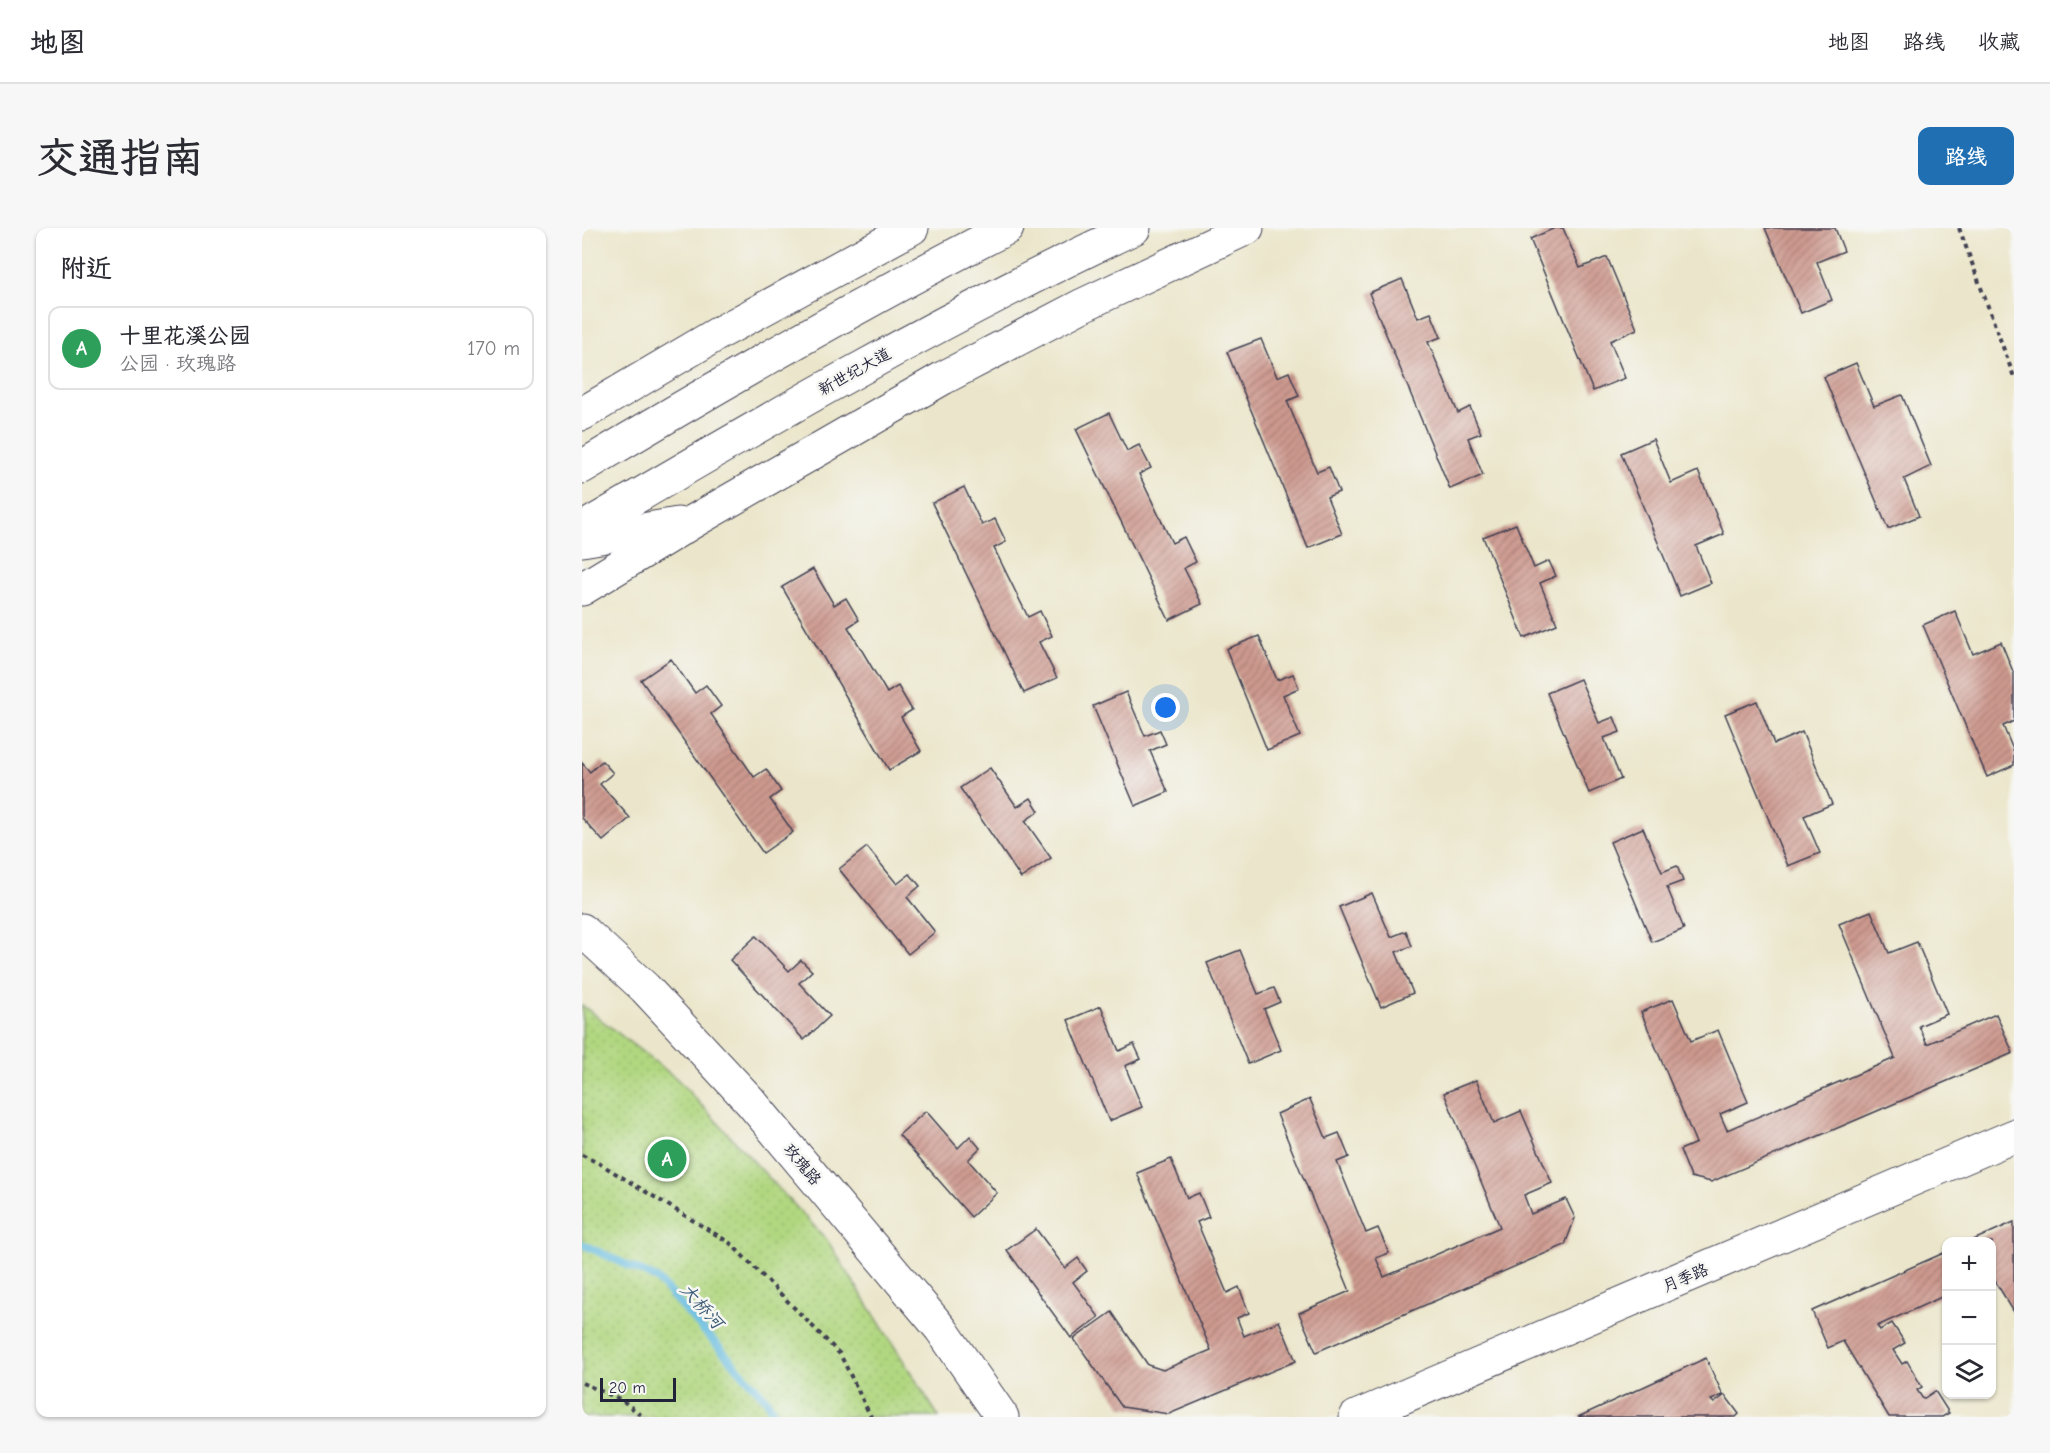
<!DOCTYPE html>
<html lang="zh">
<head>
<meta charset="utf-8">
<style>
  :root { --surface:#fff; --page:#f7f7f7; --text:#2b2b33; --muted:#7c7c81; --line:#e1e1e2; --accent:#1f6fb2 }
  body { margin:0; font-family:"Comic Neue","LXGW WenKai TC",sans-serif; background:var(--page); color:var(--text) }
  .controls { position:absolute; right:18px; bottom:18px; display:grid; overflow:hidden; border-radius:12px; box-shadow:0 2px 4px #0004 }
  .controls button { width:54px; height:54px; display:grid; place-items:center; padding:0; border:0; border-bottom:2px solid var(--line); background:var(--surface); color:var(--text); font:30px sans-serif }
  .scale { position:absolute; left:18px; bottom:15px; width:76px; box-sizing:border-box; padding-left:6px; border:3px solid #22223b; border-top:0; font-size:16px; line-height:21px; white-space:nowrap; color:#22223b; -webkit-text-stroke:4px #f6f6f2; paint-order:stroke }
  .you { position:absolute; left:584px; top:480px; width:21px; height:21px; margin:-15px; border:4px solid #fff; border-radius:50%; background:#1a73e8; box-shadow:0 0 0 9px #1a73e833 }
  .badge { display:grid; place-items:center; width:39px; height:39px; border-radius:50%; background:var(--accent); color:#fff; font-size:20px; font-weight:700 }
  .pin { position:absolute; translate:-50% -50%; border:3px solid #fff; box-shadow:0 2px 6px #0006 }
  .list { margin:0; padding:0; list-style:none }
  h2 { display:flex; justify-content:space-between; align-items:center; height:78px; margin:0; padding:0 24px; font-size:26px }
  h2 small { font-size:20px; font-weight:400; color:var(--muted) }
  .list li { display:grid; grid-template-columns:39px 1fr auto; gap:18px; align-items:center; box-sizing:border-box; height:84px; margin:0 12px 12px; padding:0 12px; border:2px solid var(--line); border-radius:12px }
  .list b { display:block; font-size:22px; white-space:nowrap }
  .list p { margin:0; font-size:20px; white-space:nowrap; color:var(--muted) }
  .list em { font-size:20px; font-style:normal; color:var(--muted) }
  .icon { flex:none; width:33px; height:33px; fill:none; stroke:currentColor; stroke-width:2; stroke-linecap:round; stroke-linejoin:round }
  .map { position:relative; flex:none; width:1432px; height:1189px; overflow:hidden; border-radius:12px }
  header { display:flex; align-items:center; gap:36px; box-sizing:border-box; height:84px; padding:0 30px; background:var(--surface); border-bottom:2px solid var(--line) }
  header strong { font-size:28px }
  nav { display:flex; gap:33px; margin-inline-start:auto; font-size:21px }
  .intro { display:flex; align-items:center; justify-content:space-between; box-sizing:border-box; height:144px; padding:0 36px }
  h1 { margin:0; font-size:42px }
  .button { padding:15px 27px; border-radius:12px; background:var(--accent); color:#fff; font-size:21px; font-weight:700 }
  main { display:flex; gap:36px; padding:0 36px }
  aside { flex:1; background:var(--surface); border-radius:12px; box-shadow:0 2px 4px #0004 }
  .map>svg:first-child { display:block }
  .green { fill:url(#green-dots); stroke:#6a7c5e; stroke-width:1.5 }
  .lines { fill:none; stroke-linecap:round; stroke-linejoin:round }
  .stream { stroke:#63bbe0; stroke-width:8 }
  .building { fill:url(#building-hatch) }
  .secondary-casing { stroke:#403f51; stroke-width:35 }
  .primary-casing { stroke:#403f51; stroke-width:35 }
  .path { stroke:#403f51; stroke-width:4; stroke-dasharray:4.5 4.5; stroke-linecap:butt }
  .secondary { stroke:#fff; stroke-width:33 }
  .primary { stroke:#fff; stroke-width:33 }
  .labels { text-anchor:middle; stroke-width:5; stroke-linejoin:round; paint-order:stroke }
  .street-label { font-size:16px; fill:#22223b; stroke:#f6f6f2 }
  .water-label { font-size:18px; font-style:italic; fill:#395875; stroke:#f6f6f2 }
</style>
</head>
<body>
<header>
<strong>地图</strong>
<nav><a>地图</a><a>路线</a><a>收藏</a></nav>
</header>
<div class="intro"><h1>交通指南</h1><a class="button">路线</a></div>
<main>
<aside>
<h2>附近<small></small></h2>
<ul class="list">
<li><span class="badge" style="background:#2e9e5b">A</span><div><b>十里花溪公园</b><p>公园 · 玫瑰路</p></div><em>170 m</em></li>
</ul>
</aside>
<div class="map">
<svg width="1432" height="1189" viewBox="0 0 1432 1189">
  <defs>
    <pattern id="green-dots" width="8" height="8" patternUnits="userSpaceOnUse" patternTransform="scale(1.5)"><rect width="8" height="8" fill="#b1d780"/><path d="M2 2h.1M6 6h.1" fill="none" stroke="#98b870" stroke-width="1.8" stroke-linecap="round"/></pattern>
    <pattern id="building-hatch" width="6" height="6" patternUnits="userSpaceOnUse" patternTransform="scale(1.5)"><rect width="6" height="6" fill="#ce9a8f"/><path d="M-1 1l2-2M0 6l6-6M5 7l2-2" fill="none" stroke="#a77d76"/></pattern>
  </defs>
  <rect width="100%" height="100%" fill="#f6f6f2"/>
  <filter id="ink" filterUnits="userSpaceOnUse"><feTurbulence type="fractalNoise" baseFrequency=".0167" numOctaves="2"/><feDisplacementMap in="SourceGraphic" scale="12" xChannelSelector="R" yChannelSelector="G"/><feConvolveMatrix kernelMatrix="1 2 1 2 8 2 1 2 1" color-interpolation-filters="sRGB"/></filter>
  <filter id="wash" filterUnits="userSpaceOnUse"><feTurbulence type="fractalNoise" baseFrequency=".008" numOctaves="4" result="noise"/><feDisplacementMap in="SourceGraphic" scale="24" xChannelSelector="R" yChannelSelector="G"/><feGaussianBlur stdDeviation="1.35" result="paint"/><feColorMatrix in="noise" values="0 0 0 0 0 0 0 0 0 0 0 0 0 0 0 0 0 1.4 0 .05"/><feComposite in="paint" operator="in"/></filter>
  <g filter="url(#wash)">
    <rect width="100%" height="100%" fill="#ebe6cb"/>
    <path class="green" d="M0,777L95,851L245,1012L357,1189H0Z"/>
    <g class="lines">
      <path class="stream" d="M0,1016L75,1051L184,1171L194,1189"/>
    </g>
    <g id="blocks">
      <g class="building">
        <path d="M973,0H981L998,40L1025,29L1055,101L1028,113L1043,150L1011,163L948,11Z"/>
        <path d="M1183,0H1253L1262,23L1235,34L1250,72L1219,85Z"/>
        <path d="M820,51L836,90L849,85L859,109L846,114L876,185L888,179L899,205L886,210L901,247L868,261L787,65Z"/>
        <path d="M679,111L695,149L707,144L717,168L705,173L735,244L747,239L757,264L745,269L760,306L726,320L645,124Z"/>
        <path d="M1274,135L1292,178L1320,167L1349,238L1322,251L1337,288L1306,301L1242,149Z"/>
        <path d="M527,185L545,223L557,217L569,240L557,246L590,315L602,309L614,334L602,340L620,376L587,392L494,201Z"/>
        <path d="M1071,211L1089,255L1116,243L1142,306L1114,318L1129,355L1098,368L1039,225Z"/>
        <path d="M382,259L400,297L413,291L424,314L412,320L446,389L458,383L470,408L457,414L475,450L442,465L350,275Z"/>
        <path d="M934,296L952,340L967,333L974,348L958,355L975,396L942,410L901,309Z"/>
        <path d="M231,341L252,377L264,370L277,392L266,399L305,465L316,458L330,482L319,489L339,523L307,542L200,359Z"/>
        <path d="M1373,383L1391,426L1419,414L1432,446V493L1421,498L1432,524V537L1405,549L1341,397Z"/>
        <path d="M677,408L695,452L711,446L717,460L701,467L718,508L685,522L644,421Z"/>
        <path d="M89,431L113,465L124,457L139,478L129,486L172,549L184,541L199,563L188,571L211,604L181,625L59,452Z"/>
        <path d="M998,451L1017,495L1032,489L1038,504L1022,510L1039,551L1007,565L965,465Z"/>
        <path d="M544,464L563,508L578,502L584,516L568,523L586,564L553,578L511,478Z"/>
        <path d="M1175,473L1192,516L1220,504L1250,576L1222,588L1238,625L1206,638L1143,486Z"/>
        <path d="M20,533L31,545L18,556L48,590L21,613L0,590V535L8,544Z"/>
        <path d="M408,540L435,579L449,570L457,583L443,593L469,630L439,650L378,560Z"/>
        <path d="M1061,600L1080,644L1095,638L1101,653L1085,659L1102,701L1070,714L1028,614Z"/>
        <path d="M285,619L315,656L328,646L338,658L325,669L353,704L326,726L257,641Z"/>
        <path d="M790,665L809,709L824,703L830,718L814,724L831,765L799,779L757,679Z"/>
        <path d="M1289,683L1307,725L1335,714L1365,786L1337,798L1345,816L1414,786L1431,825L1129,954L1109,949L1098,922L1114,915L1059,784L1091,771L1109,813L1136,802L1166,874L1138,886L1145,902L1313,830L1257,696Z"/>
        <path d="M174,708L207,743L219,732L230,743L217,755L248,788L222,812L148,732Z"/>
        <path d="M658,722L676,766L692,760L698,774L682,781L699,822L666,836L625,735Z"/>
        <path d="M519,778L537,823L552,816L559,831L543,838L560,879L527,893L486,792Z"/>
        <path d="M894,852L912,895L939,883L970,955L942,967L949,986L984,971L993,990L983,1017L734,1124L717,1085L768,1063L695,886L728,871L744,910L757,905L767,929L755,934L784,1005L796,1000L807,1025L794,1030L802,1049L918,999L862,865Z"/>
        <path d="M344,883L376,920L388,908L398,920L386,932L415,965L389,989L317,907Z"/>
        <path d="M589,931L605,970L617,965L627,989L615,994L645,1065L657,1059L667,1085L655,1090L662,1108L697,1093L714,1133L587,1186L540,1179L492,1111L530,1084L566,1137L581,1142L629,1122L555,945Z"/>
        <path d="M1432,994V1084L1410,1048V1014H1387Z"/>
        <path d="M454,1001L483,1040L496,1030L505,1043L491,1054L517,1089L489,1110L425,1022Z"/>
        <path d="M1364,1024V1067L1295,1098L1298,1102L1310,1095L1323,1115L1311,1122L1320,1136L1325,1133L1340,1159L1335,1162L1341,1171L1353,1163L1367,1185L1360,1189H1307L1261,1113L1246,1120L1230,1083Z"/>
        <path d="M1124,1130L1141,1167L1129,1172L1132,1175L1143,1167L1157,1186L1154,1189H996Z"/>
      </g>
    </g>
  </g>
  <g filter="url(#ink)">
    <use href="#blocks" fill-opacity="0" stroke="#403f51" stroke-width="1.5"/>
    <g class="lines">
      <g class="secondary-casing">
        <g id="secondary">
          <path d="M0,186L137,105L330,0"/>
          <path d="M0,312L96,296"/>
          <path d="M0,361L112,293L361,150L501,77L665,0"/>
          <path d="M0,702L63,760L168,873L359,1101L420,1189"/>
          <path d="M774,1189L1432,908"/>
        </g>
      </g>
      <g class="primary-casing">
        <g id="primary">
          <path d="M0,239C140,155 280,74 425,0"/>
          <path d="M0,301C181,194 362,89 552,0"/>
        </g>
      </g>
      <g class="path">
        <path d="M1377,0L1432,149"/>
        <path d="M0,927L20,937L148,1015L258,1126L289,1189"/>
        <path d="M0,1155L40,1172L61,1189"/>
      </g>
      <use href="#secondary" class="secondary"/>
      <use href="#primary" class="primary"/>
    </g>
  </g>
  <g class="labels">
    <g class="street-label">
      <text transform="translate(272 143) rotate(-29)" y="6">新世纪大道</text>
      <text transform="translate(221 936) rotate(50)" y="6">玫瑰路</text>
      <text transform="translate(1103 1049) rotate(-23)" y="6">月季路</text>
    </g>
    <g class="water-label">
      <text transform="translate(120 1078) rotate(48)" y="6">大桥河</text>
    </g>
  </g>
</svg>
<div class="controls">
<button>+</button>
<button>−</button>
<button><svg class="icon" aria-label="layers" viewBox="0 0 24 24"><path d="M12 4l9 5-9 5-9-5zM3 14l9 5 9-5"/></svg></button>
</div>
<div class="scale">20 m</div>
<div class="you"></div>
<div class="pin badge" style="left:85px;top:931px;background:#2e9e5b">A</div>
</div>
</main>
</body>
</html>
